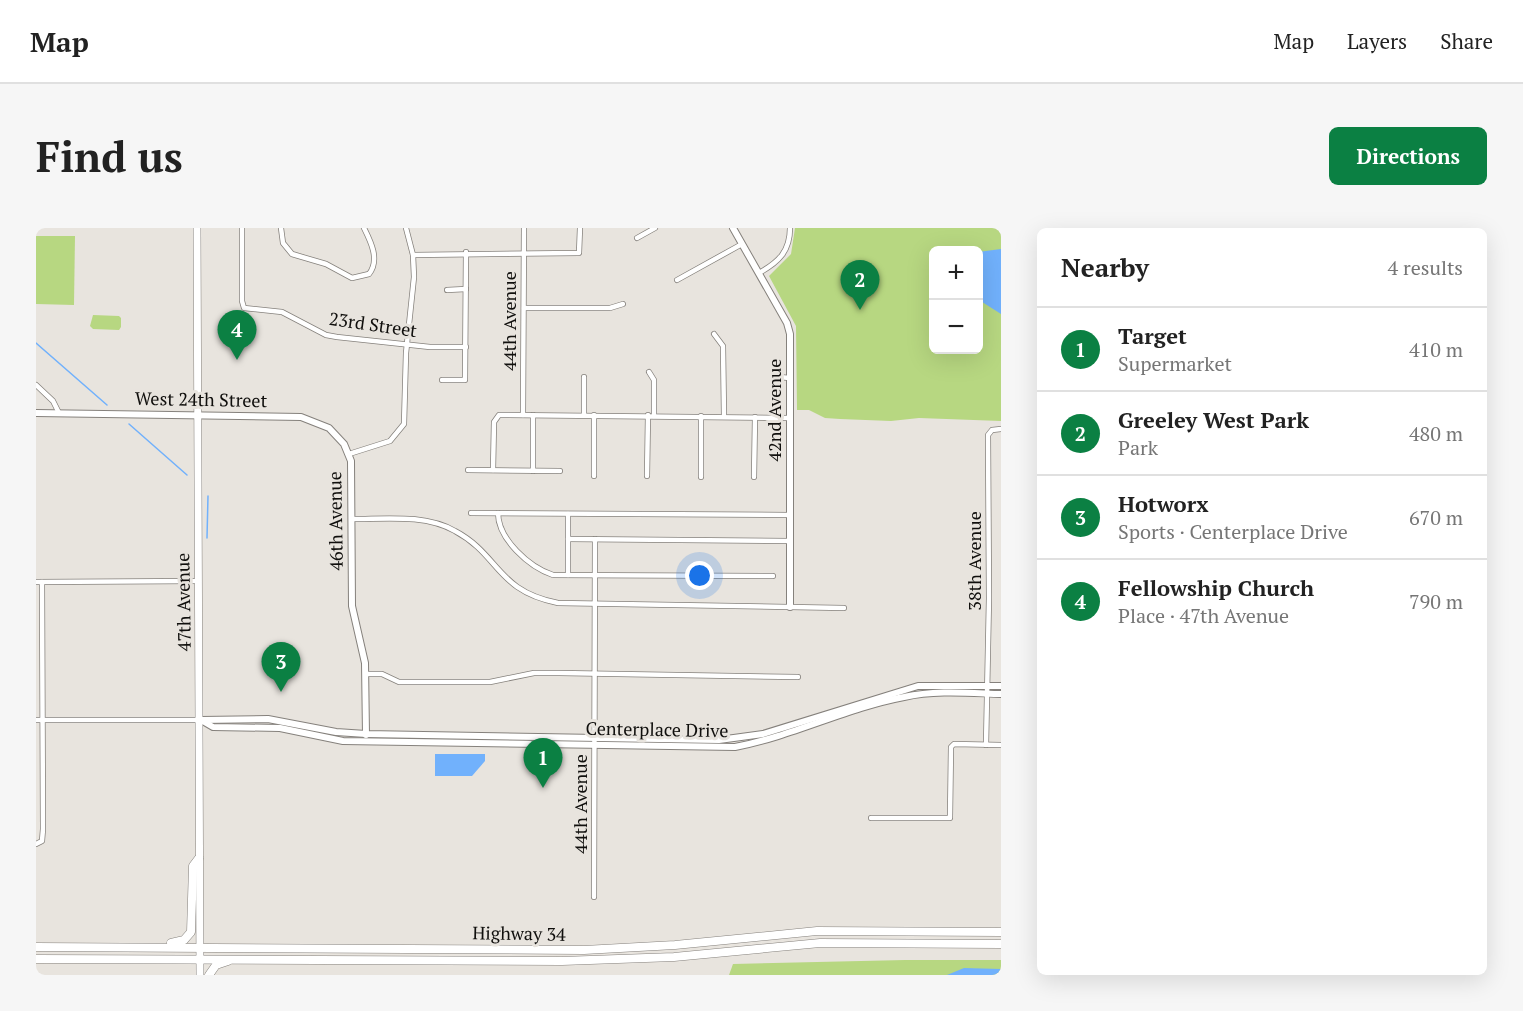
<!DOCTYPE html>
<html lang="en">
<head>
<meta charset="utf-8">
<style>
  :root { --surface:#fff; --page:#f6f6f6; --text:#222; --muted:#767676; --line:#e0e0e0; --accent:#0b8043 }
  body { margin:0; font-family:"PT Serif",serif; background:var(--page); color:var(--text) }
  .controls { position:absolute; right:18px; top:18px; display:grid; overflow:hidden; border-radius:9px; box-shadow:0 6px 24px #0002 }
  .controls button { width:54px; height:54px; display:grid; place-items:center; padding:0; border:0; border-bottom:2px solid var(--line); background:var(--surface); color:var(--text); font:30px sans-serif }
  .you { position:absolute; left:664px; top:348px; width:21px; height:21px; margin:-15px; border:4px solid #fff; border-radius:50%; background:#1a73e8; box-shadow:0 0 0 9px #1a73e833 }
  .badge { display:grid; place-items:center; width:39px; height:39px; border-radius:50%; background:var(--accent); color:#fff; font-size:20px; font-weight:700 }
  .pin { position:absolute; translate:-50% -50px; filter:drop-shadow(0 2px 3px #0008) }
  .pin::after { content:''; position:absolute; top:32px; width:21px; height:18px; background:inherit; clip-path:polygon(0 0,100% 0,50% 100%) }
  .list { margin:0; padding:0; list-style:none }
  h2 { display:flex; justify-content:space-between; align-items:center; height:78px; margin:0; padding:0 24px; font-size:26px }
  h2 small { font-size:20px; font-weight:400; color:var(--muted) }
  .list li { display:grid; grid-template-columns:39px 1fr auto; gap:18px; align-items:center; box-sizing:border-box; height:84px; padding:0 24px; border-top:2px solid var(--line) }
  .list b { display:block; font-size:22px; white-space:nowrap }
  .list p { margin:0; font-size:20px; white-space:nowrap; color:var(--muted) }
  .list em { font-size:20px; font-style:normal; color:var(--muted) }
  .map { position:relative; flex:none; width:965px; height:747px; overflow:hidden; border-radius:9px }
  header { display:flex; align-items:center; gap:36px; box-sizing:border-box; height:84px; padding:0 30px; background:var(--surface); border-bottom:2px solid var(--line) }
  header strong { font-size:28px }
  nav { display:flex; gap:33px; margin-inline-start:auto; font-size:21px }
  .intro { display:flex; align-items:center; justify-content:space-between; box-sizing:border-box; height:144px; padding:0 36px }
  h1 { margin:0; font-size:42px }
  .button { padding:15px 27px; border-radius:9px; background:var(--accent); color:#fff; font-size:21px; font-weight:700 }
  main { display:flex; gap:36px; padding:0 36px }
  aside { flex:1; background:var(--surface); border-radius:9px; box-shadow:0 6px 24px #0002 }
  .map>svg:first-child { display:block }
  .green { fill:#b7d781; fill-rule:evenodd }
  .water { fill:#71b1fc }
  .lines { fill:none; stroke-linecap:round; stroke-linejoin:round }
  .stream { stroke:#71b1fc; stroke-width:1.5 }
  .minor-casing { stroke:#85817c; stroke-width:6 }
  .tertiary-casing { stroke:#85817c; stroke-width:8 }
  .secondary-casing { stroke:#85817c; stroke-width:8 }
  .trunk-casing { stroke:#85817c; stroke-width:9 }
  .minor { stroke:#fff; stroke-width:4.5 }
  .tertiary { stroke:#fff; stroke-width:6 }
  .secondary { stroke:#fff; stroke-width:7 }
  .trunk { stroke:#fff; stroke-width:8 }
  .labels { text-anchor:middle; stroke-width:6; stroke-linejoin:round; paint-order:stroke }
  .street-label { font-size:18px; fill:#100f0d; stroke:#e8e4de }
</style>
</head>
<body>
<header>
<strong>Map</strong>
<nav><a>Map</a><a>Layers</a><a>Share</a></nav>
</header>
<div class="intro"><h1>Find us</h1><a class="button">Directions</a></div>
<main>
<div class="map">
<svg width="965" height="747" viewBox="0 0 965 747">
  <rect width="100%" height="100%" fill="#e8e4de"/>
  <g class="green">
    <path d="M759,0H965V193L883,190L855,193L804,191L789,190L773,182H761L760,98L733,48L755,26ZM898,22H942V122H898Z"/>
    <path d="M0,8H39L38,77L0,76Z"/>
    <path d="M57,87L83,88L85,90V99L83,102L57,101L54,98Z"/>
    <path d="M869,732H965V747H693L697,736Z"/>
  </g>
  <g class="water">
    <path d="M965,21V86L943,72L942,24Z"/>
    <path d="M399,526H449V533L436,548H399Z"/>
    <path d="M928,740L965,741V747H911Z"/>
  </g>
  <g class="lines">
    <g class="stream">
      <path d="M0,115L71,177"/>
      <path d="M93,196L151,247"/>
      <path d="M171,310L172,268"/>
    </g>
    <g class="minor-casing">
      <g id="minor">
        <path d="M206,0V73L208,80L246,84L290,107L301,109L394,119H430"/>
        <path d="M245,0L247,15L256,26L290,36L316,50L333,46C344,32 335,14 328,0"/>
        <path d="M601,10L619,0"/>
        <path d="M377,27L543,25L544,0"/>
        <path d="M723,45C743,34 754,23 754,0"/>
        <path d="M641,52L706,16"/>
        <path d="M411,62L430,61"/>
        <path d="M488,80H574L587,76"/>
        <path d="M678,106L687,118L688,188"/>
        <path d="M613,144L618,152V188"/>
        <path d="M548,149V187"/>
        <path d="M744,149L753,150"/>
        <path d="M406,152H429L430,24"/>
        <path d="M0,157L17,173L23,185"/>
        <path d="M487,187L488,0"/>
        <path d="M313,226L354,213L368,196L370,125L378,49L377,27L370,0"/>
        <path d="M432,242L524,243"/>
        <path d="M457,242L458,194L463,187L754,190"/>
        <path d="M497,243V187"/>
        <path d="M558,248V187"/>
        <path d="M611,248L612,187"/>
        <path d="M665,249V188"/>
        <path d="M718,249L719,189"/>
        <path d="M435,285L753,287"/>
        <path d="M462,285C462,311 493,339 517,347L737,348"/>
        <path d="M316,291C350,291 389,286 419,303C464,327 460,363 522,375L808,380"/>
        <path d="M532,311L753,313"/>
        <path d="M532,347V286"/>
        <path d="M0,354L163,353"/>
        <path d="M330,446H346L363,454H454L498,445H523L762,449"/>
        <path d="M0,492H165"/>
        <path d="M950,517L953,370L952,207L956,202L965,201"/>
        <path d="M835,590H914L915,519L918,516L965,517"/>
        <path d="M0,616L6,613L7,601L6,354"/>
        <path d="M558,669L559,311"/>
      </g>
    </g>
    <g class="tertiary-casing">
      <g id="tertiary">
        <path d="M697,0L751,95L754,106V379"/>
        <path d="M0,185L265,189L293,200L308,216L315,233L316,378L329,435L330,507"/>
        <path d="M165,492L177,499L244,500L307,513L699,519C757,508 810,480 868,469C900,462 932,465 965,466"/>
        <path d="M165,492L232,491L300,504L330,506L683,512L727,506L882,458H965"/>
      </g>
    </g>
    <g class="secondary-casing">
      <path id="secondary" d="M161,0L164,747"/>
    </g>
    <g class="trunk-casing">
      <g id="trunk">
        <path d="M135,715L148,712L155,704L157,638L163,630"/>
        <path d="M0,719L548,722L639,717L781,703L965,704"/>
        <path d="M0,731L526,733L638,729L784,715L965,716"/>
        <path d="M173,747L180,737L192,733"/>
      </g>
    </g>
    <use href="#minor" class="minor"/>
    <use href="#tertiary" class="tertiary"/>
    <use href="#secondary" class="secondary"/>
    <use href="#trunk" class="trunk"/>
  </g>
  <g class="labels">
    <g class="street-label">
      <text transform="translate(474 93) rotate(-90)" y="6">44th Avenue</text>
      <text transform="translate(337 97) rotate(8)" y="6">23rd Street</text>
      <text transform="translate(165 172) rotate(1)" y="6">West 24th Street</text>
      <text transform="translate(739 182) rotate(-90)" y="6">42nd Avenue</text>
      <text transform="translate(300 293) rotate(-91)" y="6">46th Avenue</text>
      <text transform="translate(939 333) rotate(-90)" y="6">38th Avenue</text>
      <text transform="translate(148 374) rotate(-91)" y="6">47th Avenue</text>
      <text transform="translate(621 502) rotate(1)" y="6">Centerplace Drive</text>
      <text transform="translate(545 576) rotate(-90)" y="6">44th Avenue</text>
      <text transform="translate(483 706) rotate(1)" y="6">Highway 34</text>
    </g>
  </g>
</svg>
<div class="controls">
<button>+</button>
<button>−</button>
</div>
<div class="you"></div>
<div class="pin badge" style="left:507px;top:560px">1</div>
<div class="pin badge" style="left:824px;top:82px">2</div>
<div class="pin badge" style="left:245px;top:464px">3</div>
<div class="pin badge" style="left:201px;top:132px">4</div>
</div>
<aside>
<h2>Nearby<small>4 results</small></h2>
<ul class="list">
<li><span class="badge">1</span><div><b>Target</b><p>Supermarket</p></div><em>410 m</em></li>
<li><span class="badge">2</span><div><b>Greeley West Park</b><p>Park</p></div><em>480 m</em></li>
<li><span class="badge">3</span><div><b>Hotworx</b><p>Sports · Centerplace Drive</p></div><em>670 m</em></li>
<li><span class="badge">4</span><div><b>Fellowship Church</b><p>Place · 47th Avenue</p></div><em>790 m</em></li>
</ul>
</aside>
</main>
</body>
</html>
